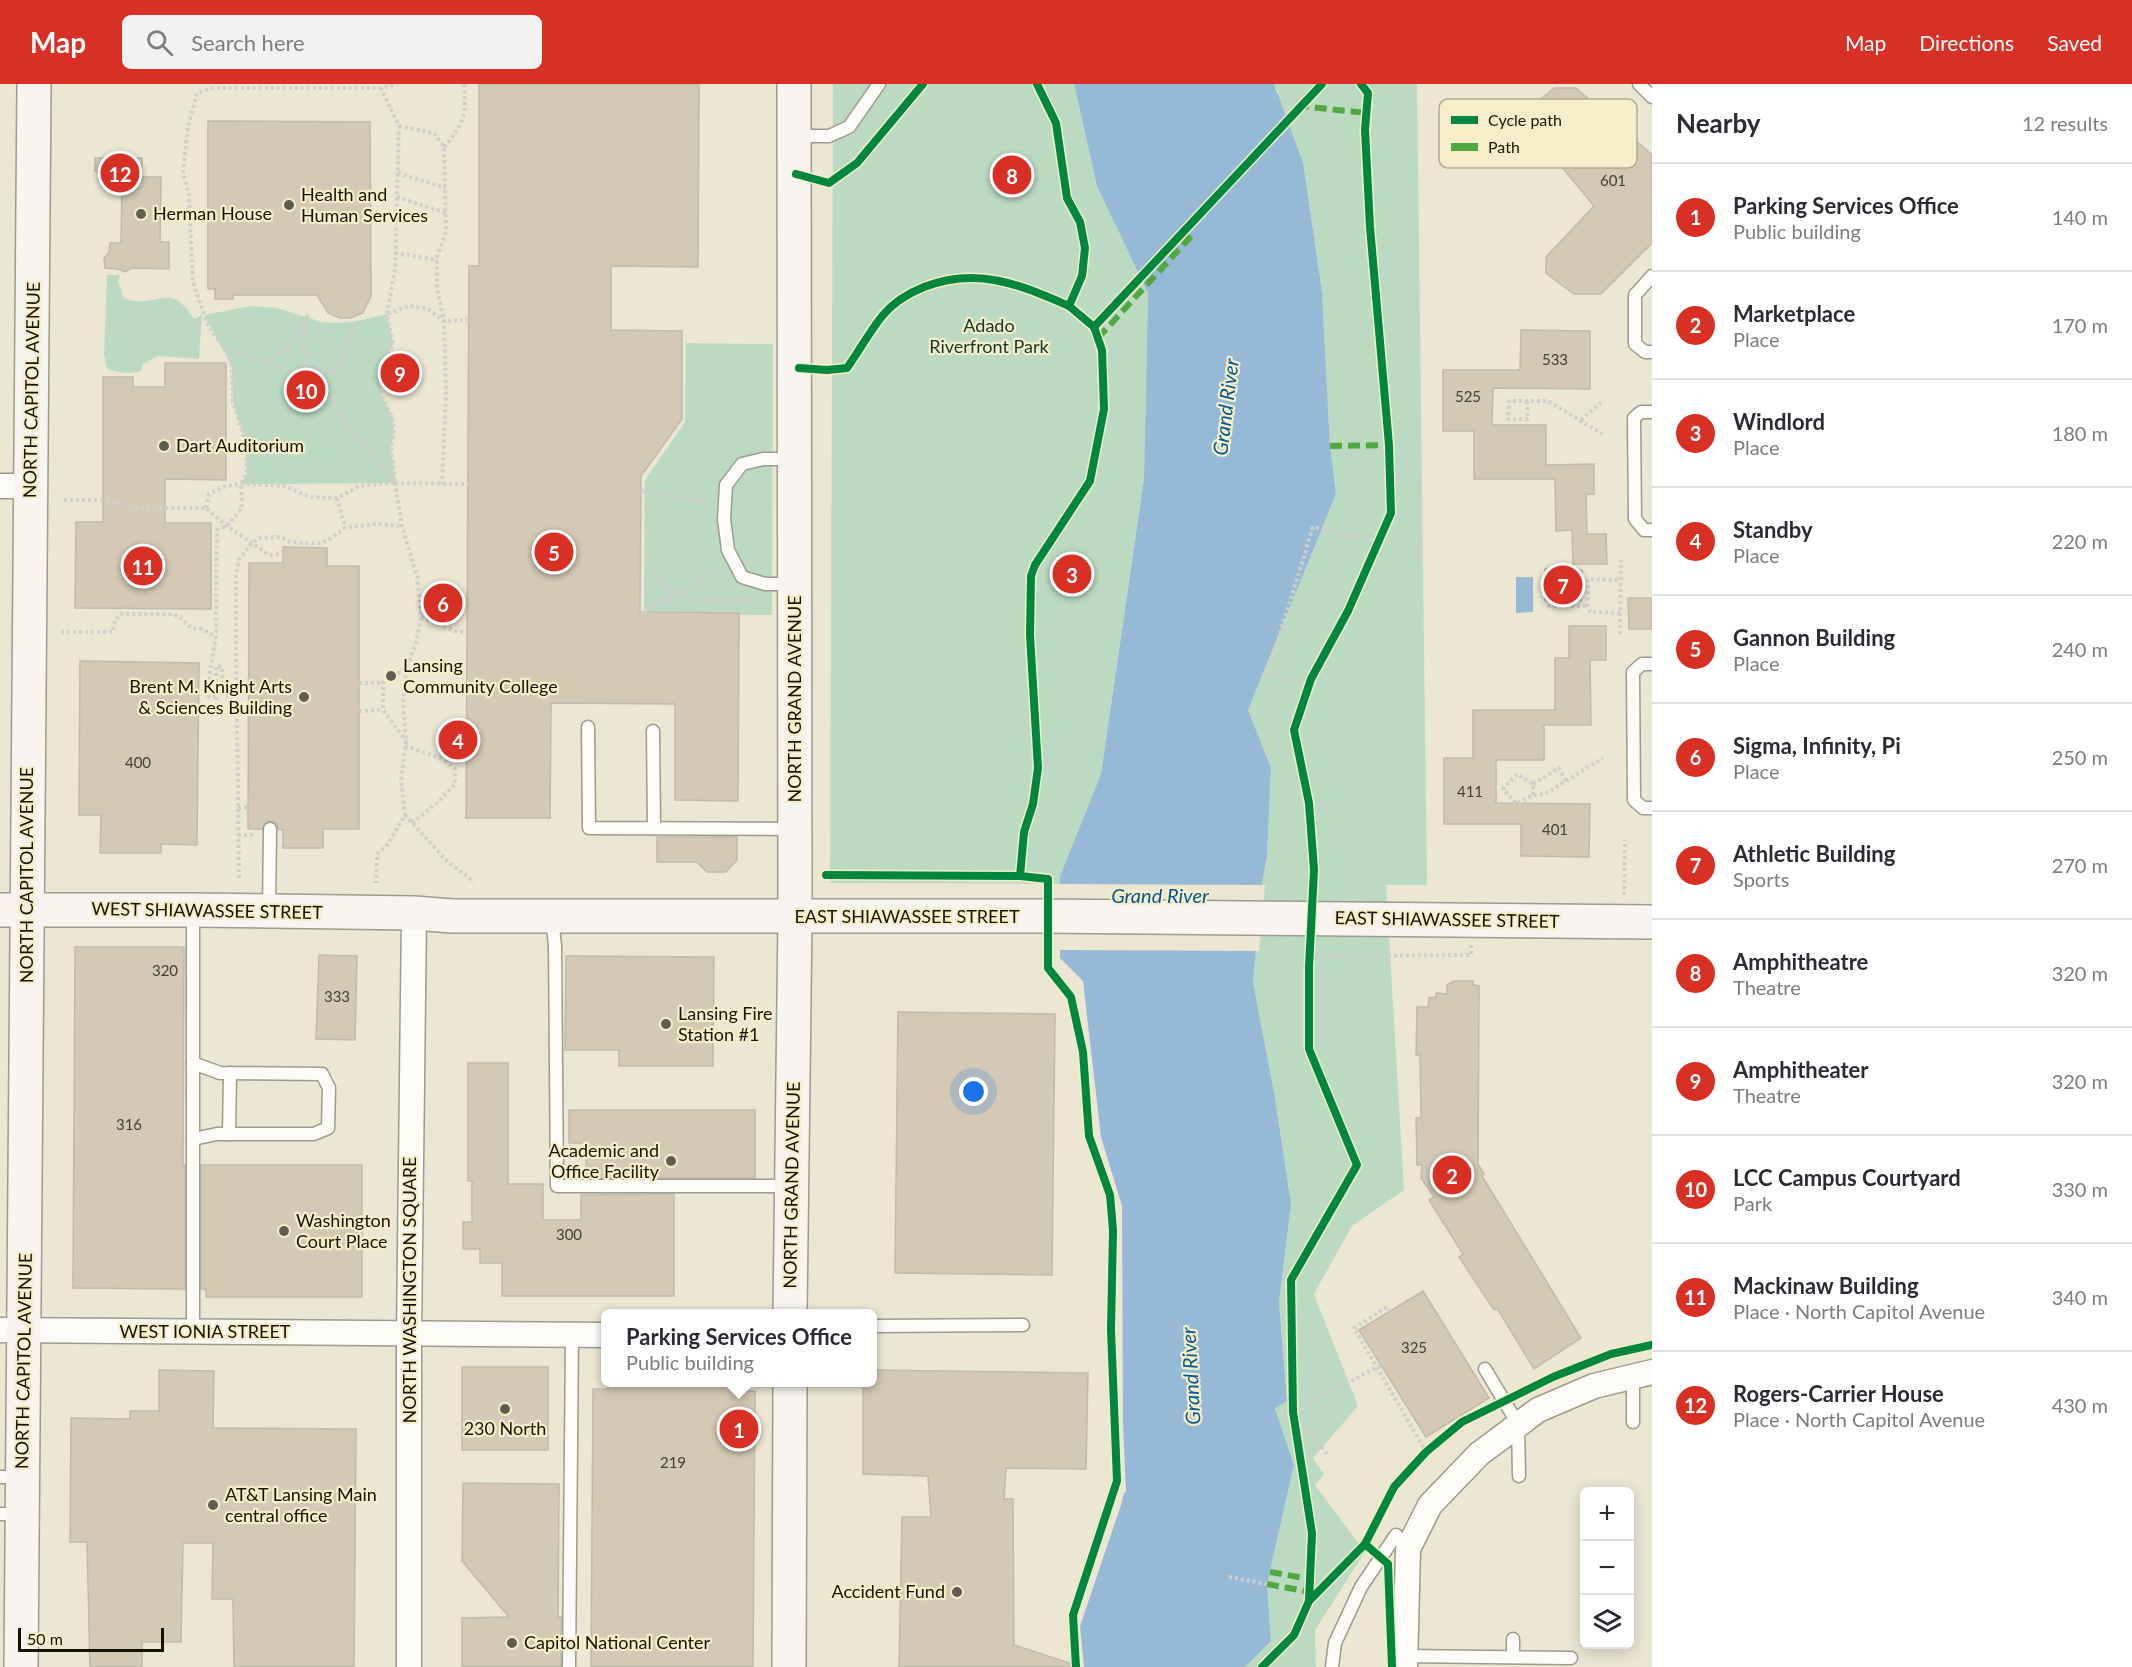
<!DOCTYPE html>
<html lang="en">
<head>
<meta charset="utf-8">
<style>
  :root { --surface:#fff; --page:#f2f2f3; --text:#2b2b33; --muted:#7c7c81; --line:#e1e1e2; --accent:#d93025 }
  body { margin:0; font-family:Lato,sans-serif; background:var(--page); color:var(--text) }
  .controls { position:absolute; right:18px; bottom:18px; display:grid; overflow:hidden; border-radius:9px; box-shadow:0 3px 15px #0003 }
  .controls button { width:54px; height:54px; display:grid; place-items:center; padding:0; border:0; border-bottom:2px solid var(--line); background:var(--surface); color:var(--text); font:30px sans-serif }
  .scale { position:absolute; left:18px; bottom:15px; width:146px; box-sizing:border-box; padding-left:6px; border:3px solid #151306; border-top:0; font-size:16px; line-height:21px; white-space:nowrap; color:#151306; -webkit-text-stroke:4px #f5eec9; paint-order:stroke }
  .you { position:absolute; left:974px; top:1008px; width:21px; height:21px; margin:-15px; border:4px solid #fff; border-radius:50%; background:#1a73e8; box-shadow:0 0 0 9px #1a73e833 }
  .badge { display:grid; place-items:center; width:39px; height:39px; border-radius:50%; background:var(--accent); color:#fff; font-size:20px; font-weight:700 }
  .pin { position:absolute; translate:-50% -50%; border:3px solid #fff; box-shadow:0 2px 6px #0006 }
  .popup { position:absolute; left:601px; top:1225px; width:276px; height:78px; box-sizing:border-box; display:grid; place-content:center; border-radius:9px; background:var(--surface); filter:drop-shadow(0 2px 4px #0005); font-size:20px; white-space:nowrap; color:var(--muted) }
  .popup b { font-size:22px; color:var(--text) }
  .popup::after { content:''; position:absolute; left:50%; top:100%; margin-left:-12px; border:12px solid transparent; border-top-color:var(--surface) }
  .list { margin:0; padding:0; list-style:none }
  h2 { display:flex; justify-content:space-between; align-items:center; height:78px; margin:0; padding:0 24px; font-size:26px }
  h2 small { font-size:20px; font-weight:400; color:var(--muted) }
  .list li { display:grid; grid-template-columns:39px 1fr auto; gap:18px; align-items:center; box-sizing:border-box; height:108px; padding:0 24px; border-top:2px solid var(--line) }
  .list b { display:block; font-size:22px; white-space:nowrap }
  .list p { margin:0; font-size:20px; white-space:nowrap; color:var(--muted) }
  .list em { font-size:20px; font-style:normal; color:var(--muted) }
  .icon { flex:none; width:33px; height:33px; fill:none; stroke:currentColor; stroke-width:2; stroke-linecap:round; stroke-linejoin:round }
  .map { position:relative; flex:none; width:1652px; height:1583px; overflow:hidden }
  header { display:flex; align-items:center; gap:36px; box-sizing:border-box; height:84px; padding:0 30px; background:var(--accent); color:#fff }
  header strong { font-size:28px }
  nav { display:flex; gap:33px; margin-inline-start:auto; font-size:21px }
  .search { width:420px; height:54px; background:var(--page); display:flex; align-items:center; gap:15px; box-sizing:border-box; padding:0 21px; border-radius:9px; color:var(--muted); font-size:22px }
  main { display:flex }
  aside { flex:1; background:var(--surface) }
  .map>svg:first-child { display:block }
  .green { fill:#bcdac2 }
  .water { fill:#96b9d6 }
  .pier { fill:#ebe7d3 }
  .building { fill:#d3c9b4; stroke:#c0baac; stroke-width:1.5 }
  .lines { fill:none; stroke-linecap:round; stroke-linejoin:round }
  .lane-casing { stroke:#9d9b8b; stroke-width:15 }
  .street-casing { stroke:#9d9b8b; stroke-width:27 }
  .secondary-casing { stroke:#9d9b8b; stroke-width:36 }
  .path { stroke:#d0cfc9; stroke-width:4; stroke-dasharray:3 3; stroke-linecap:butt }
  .lane { stroke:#fcfbf8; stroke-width:12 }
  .street { stroke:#fcfbf8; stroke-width:24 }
  .secondary { stroke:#f8f5f0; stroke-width:33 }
  .quiet { stroke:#51a840; stroke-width:6; stroke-dasharray:12 6; stroke-linecap:butt }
  .cycleway-casing { stroke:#f5eec9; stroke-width:11 }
  .cycleway { stroke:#00873e; stroke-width:8 }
  .poi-dot { fill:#605d4e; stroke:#f5eec9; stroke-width:2 }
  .labels { text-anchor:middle; stroke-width:4.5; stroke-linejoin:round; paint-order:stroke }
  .number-label { font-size:15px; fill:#444032 }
  .poi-label { font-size:18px; fill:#151306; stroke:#f5eec9; text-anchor:start }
  .park-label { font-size:18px; fill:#123627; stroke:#f5eec9 }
  .street-label { font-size:18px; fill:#151306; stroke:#f5eec9 }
  .water-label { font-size:20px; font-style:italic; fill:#035794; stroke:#f5eec9 }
  .key { fill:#f5eec9; stroke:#b2ac8e; stroke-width:1.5 }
  .key-label { font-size:16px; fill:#151306 }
</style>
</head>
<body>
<header>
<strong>Map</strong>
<div class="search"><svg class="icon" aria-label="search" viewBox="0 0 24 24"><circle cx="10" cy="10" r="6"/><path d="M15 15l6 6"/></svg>Search here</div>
<nav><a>Map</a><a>Directions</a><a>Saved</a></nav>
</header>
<main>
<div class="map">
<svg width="1652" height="1583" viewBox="0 0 1652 1583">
  <rect width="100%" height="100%" fill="#ebe7d3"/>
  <g class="green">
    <path d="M833,0H1074L1097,102L1279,9L1274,0H1417L1427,801H1386L1404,1106L1352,1142L1314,1210L1358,1322L1313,1374L1324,1390L1315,1401L1365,1468L1315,1546L1316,1583H1245L1271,1557L1267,1500L1294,1381L1275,1323L1287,1317L1279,1218L1291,1120L1275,1014L1253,898L1262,799L1267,772L1271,685L1248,626L1336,410L1330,362L1322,208L1303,78L1292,47L1148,209L1144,395L1101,690L1060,792V800L830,799Z"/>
    <path d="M107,191H120L118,198L124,214C156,228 168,193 194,235L202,231L199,275L158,272L143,280L141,287C128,290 119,289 107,285L104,270Z"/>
    <path d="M251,222L277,224L322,238L337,239L357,237L387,230L393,260L382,282L379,299L382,313L392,332L394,346L391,364L395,399L241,400L247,390L246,360L233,318L232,282L204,231Z"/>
    <path d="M686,259L773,260L772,531L644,530L645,396L685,338Z"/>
  </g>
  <g class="water">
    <path d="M1074,0H1274L1303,78L1322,208L1330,362L1336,410L1248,626L1271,684L1267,772L1262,799L1253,898L1275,1014L1291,1120L1279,1218L1287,1317L1275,1324L1294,1381L1267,1500L1271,1557L1245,1583H1084L1080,1542L1121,1421L1124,1409L1126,1408L1123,1339L1122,1122L1101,1053L1083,897L1060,874V792L1101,690L1144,395L1148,209L1097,102Z"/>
    <path d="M1516,493H1533V528L1516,529Z"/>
  </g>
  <path class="pier" d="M1057,800L1265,801L1259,867L1057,866Z"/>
  <g class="building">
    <path d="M479,0H699L698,183L611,182V246L682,247V335L641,392L640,528L739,529L738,717L675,716V620L551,619L550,734H466L469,182H479Z"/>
    <path d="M1554,4H1576L1652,71V159L1601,210H1574L1546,189V173L1594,122L1527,41V27Z"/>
    <path d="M208,37L370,38L371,212L363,229L350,234H340L328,229L317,211H233V215H215V205H208Z"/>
    <path d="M95,74H142V93H161L160,158H169V185L132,184L125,188L118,185L105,184L104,174L109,169L110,159H121L122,102H102V90L95,87Z"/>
    <path d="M1521,246L1590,247V305L1493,304L1492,341H1546V381L1594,380V410H1586L1587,450H1606L1607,480H1573L1572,446L1556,447L1555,395H1474V347H1443V286H1520Z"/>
    <path d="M165,279H226V396L165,395V439H211V525L75,524L76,438H103V293H133V303H165Z"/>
    <path d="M283,463L327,464V482H359V745H323V764H283V746L278,745L277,740L271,737L266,738L262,745H248L249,479H283Z"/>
    <path d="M1545,485L1582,486L1581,517H1545Z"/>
    <path d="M1628,514H1652V545H1629Z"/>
    <path d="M1569,542H1606V576H1590L1591,641H1544V676H1496V719L1590,720L1589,773L1521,772V740H1444V674H1473V626H1555V574H1569Z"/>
    <path d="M80,577L199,579L197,761L161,760V769H100L101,731H79Z"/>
    <path d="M657,753H737V776L726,788H707L697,778H657Z"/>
    <path d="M75,863H184L183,1081H185V1205L73,1204Z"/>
    <path d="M319,871L357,872L355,956L316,955Z"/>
    <path d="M566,872L714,873L713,982H619V966H565Z"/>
    <path d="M1454,897H1473V901L1479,902L1478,1080L1484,1090L1482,1092L1581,1254L1534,1285L1497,1224L1494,1226L1459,1173L1463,1170L1429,1116L1434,1113L1421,1094L1422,1081H1417L1416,1034H1421L1420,971H1416L1417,923H1428L1429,914L1436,913V909L1447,910V901Z"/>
    <path d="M898,928L1055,930L1052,1191L895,1189Z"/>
    <path d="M468,979H508V1100H543V1136H581V1111L674,1110V1212H502V1179H480V1165H463V1138H472V1097H468Z"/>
    <path d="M569,1026H755V1094H586V1059H569Z"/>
    <path d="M201,1081H362V1213H206V1205H201Z"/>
    <path d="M1423,1207L1489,1314L1426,1353L1359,1246Z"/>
    <rect x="462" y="1283" width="86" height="83"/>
    <path d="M159,1286L214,1287L213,1344L356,1345L354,1583H234L233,1515H212L213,1459H183L181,1558H142V1583H90L87,1458H70L71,1334L130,1335V1327H159Z"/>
    <path d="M873,1286L1088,1289L1086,1385L1006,1384L1004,1415H1013L1014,1561L1072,1580L1071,1583H899L902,1433H931L928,1392L863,1390V1299H873Z"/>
    <path d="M608,1299H742V1307H755L753,1583H591L593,1305H608Z"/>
    <path d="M463,1399L559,1400L558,1533H561V1583H462V1534L509,1533L462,1477Z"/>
  </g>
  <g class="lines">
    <g class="lane-casing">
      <g id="lane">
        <path d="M1639,0L1652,13"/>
        <path d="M796,52H829L849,43L879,0"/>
        <path d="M1652,192L1635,211V260L1645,268H1652"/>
        <path d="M1652,328H1641L1634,334L1635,435L1644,446H1652"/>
        <path d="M793,375H763L742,380L726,401L724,435L728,466L742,493L765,500H793"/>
        <path d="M1652,580H1642L1633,588L1634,716L1643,724H1652"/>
        <path d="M588,643L589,744L794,745"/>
        <path d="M653,647L654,744"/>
        <path d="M193,826V1248"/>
        <path d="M269,826L270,745"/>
        <path d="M552,834L555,862L557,1102H790"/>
        <path d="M193,979L220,989L322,990L329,1004L328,1044L314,1050H217L193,1055"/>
        <path d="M229,1050L230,989"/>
        <path d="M873,1242L1023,1241"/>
        <path d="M1485,1285L1518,1340L1519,1392"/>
        <path d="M1633,1293V1338"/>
        <path d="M0,1393H21"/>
        <path d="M0,1430H20"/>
        <path d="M1513,1555V1573"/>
        <path d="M1405,1572L1571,1574"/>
        <path d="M569,1583L572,1250"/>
        <path d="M1332,1583L1335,1559L1361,1503L1396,1451L1408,1465"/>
      </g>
    </g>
    <g class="street-casing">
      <g id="street">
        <path d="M0,402H30"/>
        <path d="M0,1246L606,1251"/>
        <path d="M409,1583V1249L414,829"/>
        <path d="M1405,1583L1408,1465L1430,1421L1479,1370L1538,1326L1594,1302L1652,1288"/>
      </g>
    </g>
    <g class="secondary-casing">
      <g id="secondary">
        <path d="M0,826H193L414,829L452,832H1042L1652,838"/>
        <path d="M790,1230L795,834L794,0"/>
        <path d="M21,1583L34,0"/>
        <path d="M789,1583L790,1298"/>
      </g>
    </g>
    <g class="path">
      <path d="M399,42L434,49L444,63L446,148L437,173V205L444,237L446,308L442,400"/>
      <path d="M444,63C464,39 467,32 464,0"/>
      <path d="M398,89L445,104"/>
      <path d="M397,113L446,129"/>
      <path d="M395,169L437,176"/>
      <path d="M388,230L408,222L426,224L444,237L469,236"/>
      <path d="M307,237L304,262L308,281"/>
      <path d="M227,268L238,269L297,288"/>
      <path d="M269,279L297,254L308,230"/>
      <circle cx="308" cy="293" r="12"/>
      <path d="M319,289L332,287L344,278L346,262L357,237"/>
      <path d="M317,300L335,319L354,350L395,399L402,442L417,492L421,533L416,559L406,585L403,618L406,657L401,696L405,731L388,760L377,770L376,799"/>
      <path d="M1527,317L1528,335H1508L1509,317H1548L1604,351"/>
      <path d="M1581,336L1604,316"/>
      <path d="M395,399L468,400"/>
      <path d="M641,407L662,409L708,419"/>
      <path d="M646,407L647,474L659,495L676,511L715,516L747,517L753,514"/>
      <path d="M337,414L345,444"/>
      <path d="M64,416H99L143,424H206L227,442L269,471L283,470"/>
      <path d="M206,424L209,410L226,402L241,400L285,402L310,413L337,414L359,402L395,399L391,364L394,346L392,332L382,313L379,299L382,282L393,260L387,230L395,185L399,42L381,4"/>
      <path d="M1547,522H1588"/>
      <path d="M1620,529L1590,528L1588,522V495L1621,496"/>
      <path d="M421,533L455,547L467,548"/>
      <path d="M640,534L650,523L676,511L716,486"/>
      <path d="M61,548H113L115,536L121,530H172L180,533L189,542L195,545H202L216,553"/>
      <path d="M1620,550L1621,476"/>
      <path d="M405,585L383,599V626L406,657"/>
      <path d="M359,599H383"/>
      <path d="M237,600H248"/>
      <path d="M1309,602L1268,588L1313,443L1378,457"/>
      <path d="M216,613H209V593L216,553L217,446L227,442L242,424L241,400L247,390L246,360L233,318L232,282L227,268L208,242L193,198L189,111L183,89L188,42L197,9L213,4H381L398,0"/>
      <path d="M359,627L383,626"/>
      <path d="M198,628H237"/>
      <path d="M217,628L216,582L222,583L223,612L237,611"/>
      <path d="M405,662L443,675L455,685V700L437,719L412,739"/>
      <path d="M1533,700L1559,684L1566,697"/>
      <path d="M1533,711V700L1517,690L1503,705L1517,720L1533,711L1545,710L1603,674"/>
      <path d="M238,724L248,723"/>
      <path d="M405,731L447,777L474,798"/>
      <path d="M238,751H255"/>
      <path d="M239,794L236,560V491L239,476L251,460L259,454L280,453L291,458L317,460L328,456L345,444L376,440L402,442"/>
      <path d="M1624,811L1625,756"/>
      <path d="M1310,872L1471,871V861"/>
      <path d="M1390,1228L1387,1223L1354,1244L1426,1368"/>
      <path d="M1458,1332L1462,1338"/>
      <path d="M1327,1370L1293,1328L1381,1281"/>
      <path d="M1229,1493L1267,1500"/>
    </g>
    <use href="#lane" class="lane"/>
    <use href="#street" class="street"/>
    <use href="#secondary" class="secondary"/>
    <g class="quiet">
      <path d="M1300,26L1301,22L1366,29"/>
      <path d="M1098,254L1195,148"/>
      <path d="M1330,362L1389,361"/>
      <path d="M1270,1488L1310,1495"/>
      <path d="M1267,1500L1310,1508"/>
    </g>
    <g class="cycleway-casing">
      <g id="cycleway">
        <path d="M796,90L829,99L857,79L923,0"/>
        <path d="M1094,243L1322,0"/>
        <path d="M799,284L827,286L847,284C859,267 870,247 883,231C894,218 909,209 924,203C978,182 1020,201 1069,222"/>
        <path d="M826,791L1020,792L1048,795V884L1071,913L1083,968L1089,1052L1110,1111L1113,1146L1111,1246L1117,1397L1073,1531L1076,1583"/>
        <path d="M1020,792L1024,748L1033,720L1038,684L1030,551L1031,492L1035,481L1090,397L1104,325L1102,266L1094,243L1069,222L1082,192L1085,164L1080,138L1067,114L1056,39L1037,0"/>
        <path d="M1309,1517L1365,1460"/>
        <path d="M1262,1583L1294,1551L1309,1517L1312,1449L1293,1328L1291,1196L1357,1081L1309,965V883L1314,786L1309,719L1294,646L1311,595L1348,527L1391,429L1389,361L1370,143L1365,46L1368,9L1361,0"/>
        <path d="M1392,1583L1388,1480L1365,1460L1394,1403L1426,1368L1462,1338L1553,1293L1611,1270L1652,1261"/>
      </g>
    </g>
    <use href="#cycleway" class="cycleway"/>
  </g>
  <g class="poi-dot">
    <circle cx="289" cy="121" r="6"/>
    <circle cx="141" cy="130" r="6"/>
    <circle cx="164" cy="362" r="6"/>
    <circle cx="391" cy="592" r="6"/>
    <circle cx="304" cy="613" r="6"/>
    <circle cx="666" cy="940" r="6"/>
    <circle cx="671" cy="1077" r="6"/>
    <circle cx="284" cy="1147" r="6"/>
    <circle cx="505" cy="1325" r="6"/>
    <circle cx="213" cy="1421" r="6"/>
    <circle cx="957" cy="1508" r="6"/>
    <circle cx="512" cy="1559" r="6"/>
  </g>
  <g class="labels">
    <g class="number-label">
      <text x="1613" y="102">601</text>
      <text x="1555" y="281">533</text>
      <text x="1468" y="318">525</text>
      <text x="138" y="684">400</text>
      <text x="1470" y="713">411</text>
      <text x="1555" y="751">401</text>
      <text x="165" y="892">320</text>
      <text x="337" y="918">333</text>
      <text x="129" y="1046">316</text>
      <text x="569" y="1156">300</text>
      <text x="1414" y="1269">325</text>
      <text x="673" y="1384">219</text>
    </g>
    <g class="poi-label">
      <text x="301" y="117">Health and<tspan x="301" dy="21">Human Services</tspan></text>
      <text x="153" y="136">Herman House</text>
      <text x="176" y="368">Dart Auditorium</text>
      <text x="403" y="588">Lansing<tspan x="403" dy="21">Community College</tspan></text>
      <text x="292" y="609" text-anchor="end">Brent M. Knight Arts<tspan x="292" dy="21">&amp; Sciences Building</tspan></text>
      <text x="678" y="936">Lansing Fire<tspan x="678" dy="21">Station #1</tspan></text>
      <text x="659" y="1073" text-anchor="end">Academic and<tspan x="659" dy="21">Office Facility</tspan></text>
      <text x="296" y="1143">Washington<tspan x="296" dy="21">Court Place</tspan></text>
      <text x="505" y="1351" text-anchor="middle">230 North</text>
      <text x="225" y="1417">AT&amp;T Lansing Main<tspan x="225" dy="21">central office</tspan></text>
      <text x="945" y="1514" text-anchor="end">Accident Fund</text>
      <text x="524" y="1565">Capitol National Center</text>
    </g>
    <g class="park-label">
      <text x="989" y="248">Adado<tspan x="989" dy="21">Riverfront Park</tspan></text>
    </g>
    <g class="street-label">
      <text transform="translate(32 306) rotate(-89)" y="6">NORTH CAPITOL AVENUE</text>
      <text transform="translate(795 615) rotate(-90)" y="6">NORTH GRAND AVENUE</text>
      <text transform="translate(27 791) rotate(-90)" y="6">NORTH CAPITOL AVENUE</text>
      <text transform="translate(207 827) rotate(1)" y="6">WEST SHIAWASSEE STREET</text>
      <text x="907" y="839">EAST SHIAWASSEE STREET</text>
      <text transform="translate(1447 836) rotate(1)" y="6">EAST SHIAWASSEE STREET</text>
      <text transform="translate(792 1101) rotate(-89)" y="6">NORTH GRAND AVENUE</text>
      <text transform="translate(410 1206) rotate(-90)" y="6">NORTH WASHINGTON SQUARE</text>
      <text x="205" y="1254">WEST IONIA STREET</text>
      <text transform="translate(24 1277) rotate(-89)" y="6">NORTH CAPITOL AVENUE</text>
    </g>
    <g class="water-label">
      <text transform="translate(1226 323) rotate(-83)" y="7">Grand River</text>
      <text x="1160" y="819">Grand River</text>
      <text transform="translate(1191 1292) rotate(-93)" y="7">Grand River</text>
    </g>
  </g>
  <rect x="1439" y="15" width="198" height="69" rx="9" class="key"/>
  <rect x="1451" y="32" width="27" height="8" fill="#00873e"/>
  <rect x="1451" y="59" width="27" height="8" fill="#51a840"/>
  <g class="key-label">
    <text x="1488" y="42">Cycle path</text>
    <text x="1488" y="69">Path</text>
  </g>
</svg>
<div class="controls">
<button>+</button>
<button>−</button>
<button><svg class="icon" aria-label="layers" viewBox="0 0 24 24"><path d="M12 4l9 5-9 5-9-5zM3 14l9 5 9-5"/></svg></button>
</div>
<div class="scale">50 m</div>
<div class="you"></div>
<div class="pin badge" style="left:739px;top:1345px">1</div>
<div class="popup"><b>Parking Services Office</b>Public building</div>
<div class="pin badge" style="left:1452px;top:1091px">2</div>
<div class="pin badge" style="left:1072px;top:490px">3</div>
<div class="pin badge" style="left:458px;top:656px">4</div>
<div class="pin badge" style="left:554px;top:468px">5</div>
<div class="pin badge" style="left:443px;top:519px">6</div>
<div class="pin badge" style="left:1563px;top:501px">7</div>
<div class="pin badge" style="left:1012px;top:91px">8</div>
<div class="pin badge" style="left:400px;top:289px">9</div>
<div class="pin badge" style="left:306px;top:306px">10</div>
<div class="pin badge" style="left:143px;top:482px">11</div>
<div class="pin badge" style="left:120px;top:89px">12</div>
</div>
<aside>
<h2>Nearby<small>12 results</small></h2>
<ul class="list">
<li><span class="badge">1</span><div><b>Parking Services Office</b><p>Public building</p></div><em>140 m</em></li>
<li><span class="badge">2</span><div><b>Marketplace</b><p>Place</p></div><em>170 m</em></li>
<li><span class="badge">3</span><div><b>Windlord</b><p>Place</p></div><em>180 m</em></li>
<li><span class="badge">4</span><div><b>Standby</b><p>Place</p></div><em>220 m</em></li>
<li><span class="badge">5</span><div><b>Gannon Building</b><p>Place</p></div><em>240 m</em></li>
<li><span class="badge">6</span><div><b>Sigma, Infinity, Pi</b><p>Place</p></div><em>250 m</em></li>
<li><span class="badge">7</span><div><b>Athletic Building</b><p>Sports</p></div><em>270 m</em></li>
<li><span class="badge">8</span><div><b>Amphitheatre</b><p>Theatre</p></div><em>320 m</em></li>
<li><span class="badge">9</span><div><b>Amphitheater</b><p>Theatre</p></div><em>320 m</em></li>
<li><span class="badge">10</span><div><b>LCC Campus Courtyard</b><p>Park</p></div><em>330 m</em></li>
<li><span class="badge">11</span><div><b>Mackinaw Building</b><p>Place · North Capitol Avenue</p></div><em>340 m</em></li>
<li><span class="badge">12</span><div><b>Rogers-Carrier House</b><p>Place · North Capitol Avenue</p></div><em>430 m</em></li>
</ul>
</aside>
</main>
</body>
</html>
